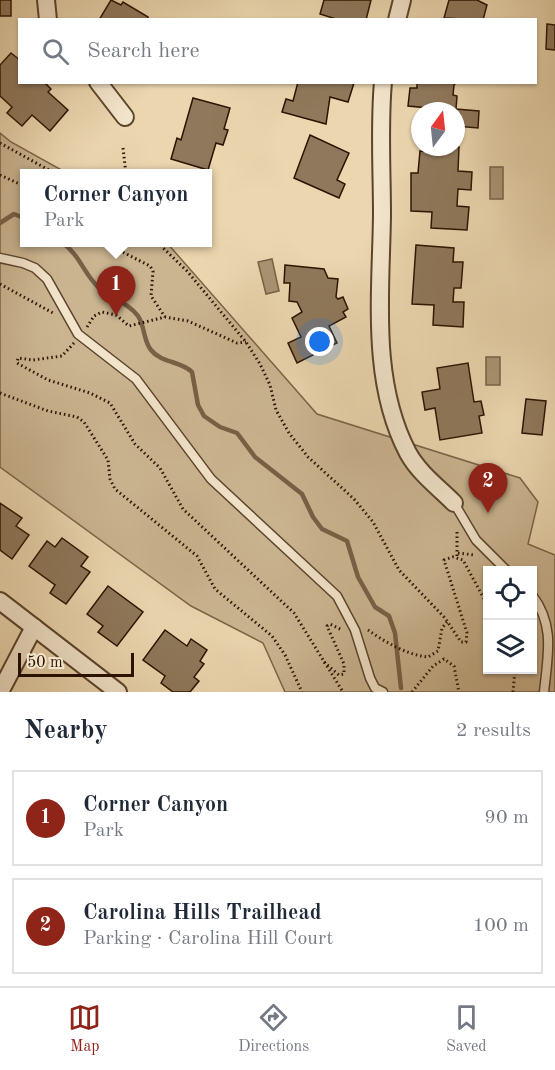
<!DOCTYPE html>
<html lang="en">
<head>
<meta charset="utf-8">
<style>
  :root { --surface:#fff; --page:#f6f6f7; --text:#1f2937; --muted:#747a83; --line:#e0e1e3; --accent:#8f2418 }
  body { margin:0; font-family:"Old Standard TT",serif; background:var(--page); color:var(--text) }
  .controls { position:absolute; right:18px; bottom:18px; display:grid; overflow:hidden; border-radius:0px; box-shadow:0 2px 4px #0004 }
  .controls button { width:54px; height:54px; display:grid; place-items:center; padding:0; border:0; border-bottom:2px solid var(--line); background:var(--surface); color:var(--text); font:30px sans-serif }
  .compass { position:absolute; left:411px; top:102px; width:54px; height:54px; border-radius:50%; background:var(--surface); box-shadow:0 2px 4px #0004; rotate:15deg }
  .scale { position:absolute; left:18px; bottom:15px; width:116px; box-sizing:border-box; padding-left:6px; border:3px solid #2c1300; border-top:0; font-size:16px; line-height:21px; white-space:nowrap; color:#2c1300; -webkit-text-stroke:4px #f2e4cb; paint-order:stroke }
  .you { position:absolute; left:320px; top:342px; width:21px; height:21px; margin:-15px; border:4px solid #fff; border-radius:50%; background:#1a73e8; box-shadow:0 0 0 9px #1a73e833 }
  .badge { display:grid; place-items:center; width:39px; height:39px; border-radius:50%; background:var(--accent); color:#fff; font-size:20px; font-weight:700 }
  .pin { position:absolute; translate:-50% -50px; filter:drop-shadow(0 2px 3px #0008) }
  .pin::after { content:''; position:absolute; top:32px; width:21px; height:18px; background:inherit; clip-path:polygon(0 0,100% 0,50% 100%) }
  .popup { position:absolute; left:20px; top:169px; width:192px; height:78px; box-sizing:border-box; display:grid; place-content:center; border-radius:0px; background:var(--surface); filter:drop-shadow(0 2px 4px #0005); font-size:20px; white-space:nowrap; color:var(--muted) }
  .popup b { font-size:22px; color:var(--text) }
  .popup::after { content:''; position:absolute; left:50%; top:100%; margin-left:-12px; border:12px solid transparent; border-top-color:var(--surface) }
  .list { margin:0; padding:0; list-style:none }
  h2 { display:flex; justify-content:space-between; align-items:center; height:78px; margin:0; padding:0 24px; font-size:26px }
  h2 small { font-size:20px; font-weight:400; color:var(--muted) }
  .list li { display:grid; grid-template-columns:39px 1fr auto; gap:18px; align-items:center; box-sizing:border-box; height:96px; margin:0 12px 12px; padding:0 12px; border:2px solid var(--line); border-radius:0px }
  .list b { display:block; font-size:22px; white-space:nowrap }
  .list p { margin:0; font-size:20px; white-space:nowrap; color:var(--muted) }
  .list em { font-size:20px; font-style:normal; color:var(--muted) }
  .icon { flex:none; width:33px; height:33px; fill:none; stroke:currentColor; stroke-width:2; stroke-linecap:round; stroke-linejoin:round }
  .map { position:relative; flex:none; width:555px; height:692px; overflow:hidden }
  .search { position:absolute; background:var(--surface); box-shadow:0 2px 4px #0004; left:18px; right:18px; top:18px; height:66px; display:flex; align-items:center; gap:15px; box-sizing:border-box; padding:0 21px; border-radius:0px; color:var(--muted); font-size:22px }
  .sheet { height:294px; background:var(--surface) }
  nav { display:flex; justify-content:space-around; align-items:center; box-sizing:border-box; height:84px; border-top:2px solid var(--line); background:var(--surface); font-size:16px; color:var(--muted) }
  nav a { display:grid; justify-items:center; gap:3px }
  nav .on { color:var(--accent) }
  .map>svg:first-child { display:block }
  .green { fill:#cbb591; stroke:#7c6448; stroke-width:1.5; fill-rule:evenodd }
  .water { fill:#aa9474; stroke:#786046; stroke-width:1.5 }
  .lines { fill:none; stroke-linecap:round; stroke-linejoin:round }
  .stream { stroke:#786046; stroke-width:4.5 }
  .building { fill:#8f785b; stroke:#2c1300; stroke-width:1.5 }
  .lane-casing { stroke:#5c442c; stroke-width:11 }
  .street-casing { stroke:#5c442c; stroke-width:20 }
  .path { stroke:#2c1300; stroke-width:3; stroke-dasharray:1.5 3; stroke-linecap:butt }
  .lane { stroke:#f2e4cb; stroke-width:8 }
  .street { stroke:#f2e4cb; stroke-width:16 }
</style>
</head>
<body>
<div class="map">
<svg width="555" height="692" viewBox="0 0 555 692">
  <rect width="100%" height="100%" fill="#ebd6af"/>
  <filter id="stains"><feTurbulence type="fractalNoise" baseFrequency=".00333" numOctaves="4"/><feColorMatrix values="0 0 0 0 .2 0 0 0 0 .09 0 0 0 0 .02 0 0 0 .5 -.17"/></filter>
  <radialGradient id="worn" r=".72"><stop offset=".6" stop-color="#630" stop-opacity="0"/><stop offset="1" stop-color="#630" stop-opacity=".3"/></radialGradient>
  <path class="green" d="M0,133L11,142L67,173L24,174V242L167,243L317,414L520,478L538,502L528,544L555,555V692H285L263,643L191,606L0,467ZM488,570H532V670H488Z"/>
  <g class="water">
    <rect x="490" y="167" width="13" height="32"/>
    <path d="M272,259L279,291L266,294L258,262Z"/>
    <rect x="486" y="357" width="14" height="28"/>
  </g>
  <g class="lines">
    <g class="stream">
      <path d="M0,223L14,214L24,218"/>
      <path d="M62,242C83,259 82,272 100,289C111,300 128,302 138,316C145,326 143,340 151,350C161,363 181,361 192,372L198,405L204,416L220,427L237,433L255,457L302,494L313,517L322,529L347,541L358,577L375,607L389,616L395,633L401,688"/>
    </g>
  </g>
  <g class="building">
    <rect x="0" y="0" width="11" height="16"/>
    <path d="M111,0L121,5L123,2L148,17V20H99Z"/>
    <path d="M324,0H371L366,20H339L320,14Z"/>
    <path d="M449,0H477L487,5L483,20L444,18Z"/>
    <path d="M547,24L555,25V50L546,49Z"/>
    <path d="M11,53L20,60V82H44L51,89L48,92L68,110L50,131L32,115L22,126L7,113L12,107L0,96V65Z"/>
    <path d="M298,82H353L354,83L348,102L330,97L326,124L282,112L286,99L293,101Z"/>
    <path d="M417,82H457L454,85L453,95L457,96L456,109L479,111L478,128L456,126V111H429V108L408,106L410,88H417Z"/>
    <path d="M193,98L230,108L224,129L228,130L223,145L216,143L208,170L171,159L177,138L181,140Z"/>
    <path d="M310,135L349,153L337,180L345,184L339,198L294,178Z"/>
    <path d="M436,147H459L458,171L472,172L471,190L458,189L457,206L469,207L467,230L431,228L432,212L411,211V173H418L420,151L435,152Z"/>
    <path d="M416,245L454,248L453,262H463L461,288H454L453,302H464L463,327L433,325L434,305L412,304Z"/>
    <path d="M285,265L324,269L328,278L338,279L336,297L338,299L343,297L348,309L343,312L346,317L329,326L337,343L297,363L288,343L301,337L292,318L302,312L297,302L289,301L290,283H284Z"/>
    <path d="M468,363L474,402L481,401L484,415L479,416L482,433L440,440L435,408L425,410L422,392L440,389L437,368Z"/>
    <path d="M526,399L546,401L542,435L522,433Z"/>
    <path d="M0,503L22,518L16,526L29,535L12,559L0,550Z"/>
    <path d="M62,538L88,557L81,566L90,572L66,604L50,593L55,585L29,566L47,541L55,547Z"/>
    <path d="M108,586L143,612L117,646L98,632L103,626L87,614Z"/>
    <path d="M165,630L187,646L191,639L207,650L200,661L204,664L194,677L199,681L190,692H173L161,683L165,676L143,660Z"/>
  </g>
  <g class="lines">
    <g class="lane-casing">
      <g id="lane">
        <path d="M0,258L23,263L35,268L47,279L78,334L136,379L211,479L337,596L355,630L370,678L375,688L383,692"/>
        <path d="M454,503L476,540L506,570"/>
        <path d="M532,595C555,625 548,654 544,692"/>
      </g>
    </g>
    <g class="street-casing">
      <g id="street">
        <path d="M46,0L48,20"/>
        <path d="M397,20L402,0"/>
        <path d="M98,82L125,117"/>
        <path d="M383,82C379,126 382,171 382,215C381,293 370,381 408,453C419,473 438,487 454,503"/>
        <path d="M0,601L118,692"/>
        <path d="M0,692L34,627"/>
      </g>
    </g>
    <g class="path">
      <path d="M0,143L56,174"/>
      <path d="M123,148L126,174"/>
      <path d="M0,175L24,186"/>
      <path d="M103,242L150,266L153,271L151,296L165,317"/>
      <path d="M157,242L187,271L246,342L260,364L270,385L276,410L289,433L308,457L354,499L373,522L399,570L445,618L461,642H466L467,633L444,560L453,557L463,560L488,606"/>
      <path d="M0,284L53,313"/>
      <path d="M87,327L94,316L102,312L116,315L129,326L165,317L188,321L237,343L246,342"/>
      <path d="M74,343L62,356L33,360L18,358L17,363L48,380L90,393L110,403L135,444L160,468L183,509L294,613L343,692"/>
      <path d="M0,393L48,411L77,417L84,422L108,460L110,479L115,489L197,556L215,589L272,636L285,655L302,692"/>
      <path d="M457,532V557"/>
      <path d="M458,553L474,555"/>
      <path d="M368,630C385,642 407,655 428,657L438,651L442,628L447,622"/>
      <path d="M324,662L339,675L344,674V664L327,626L330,624L342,630"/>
      <path d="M412,692L433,666L444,659L454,666L459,692"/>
      <path d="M513,692L515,670"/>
    </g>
    <use href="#lane" class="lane"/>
    <use href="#street" class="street"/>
  </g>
  <rect width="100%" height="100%" filter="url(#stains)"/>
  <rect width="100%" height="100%" fill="url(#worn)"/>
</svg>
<div class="controls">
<button><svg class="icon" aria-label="locate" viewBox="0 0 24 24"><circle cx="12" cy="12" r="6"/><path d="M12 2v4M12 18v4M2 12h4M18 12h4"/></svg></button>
<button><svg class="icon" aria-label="layers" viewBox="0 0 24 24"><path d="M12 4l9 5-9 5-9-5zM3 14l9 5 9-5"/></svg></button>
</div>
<svg class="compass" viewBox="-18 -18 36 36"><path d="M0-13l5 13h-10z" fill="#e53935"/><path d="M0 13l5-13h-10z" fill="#747a83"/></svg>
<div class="scale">50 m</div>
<div class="you"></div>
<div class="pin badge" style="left:116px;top:316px">1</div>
<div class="popup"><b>Corner Canyon</b>Park</div>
<div class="pin badge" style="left:488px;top:513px">2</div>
<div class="search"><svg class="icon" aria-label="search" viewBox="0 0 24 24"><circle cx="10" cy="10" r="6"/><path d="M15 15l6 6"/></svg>Search here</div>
</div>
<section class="sheet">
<h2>Nearby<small>2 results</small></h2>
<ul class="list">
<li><span class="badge">1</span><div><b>Corner Canyon</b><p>Park</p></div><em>90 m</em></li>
<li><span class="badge">2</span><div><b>Carolina Hills Trailhead</b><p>Parking · Carolina Hill Court</p></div><em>100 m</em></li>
</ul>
</section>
<nav>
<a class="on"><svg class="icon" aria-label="map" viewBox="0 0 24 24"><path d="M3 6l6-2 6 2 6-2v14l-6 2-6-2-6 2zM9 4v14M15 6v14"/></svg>Map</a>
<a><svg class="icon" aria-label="directions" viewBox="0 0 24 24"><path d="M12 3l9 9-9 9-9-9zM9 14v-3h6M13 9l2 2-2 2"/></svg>Directions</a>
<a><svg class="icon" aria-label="saved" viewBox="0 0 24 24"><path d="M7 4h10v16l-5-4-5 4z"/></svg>Saved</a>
</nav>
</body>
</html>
